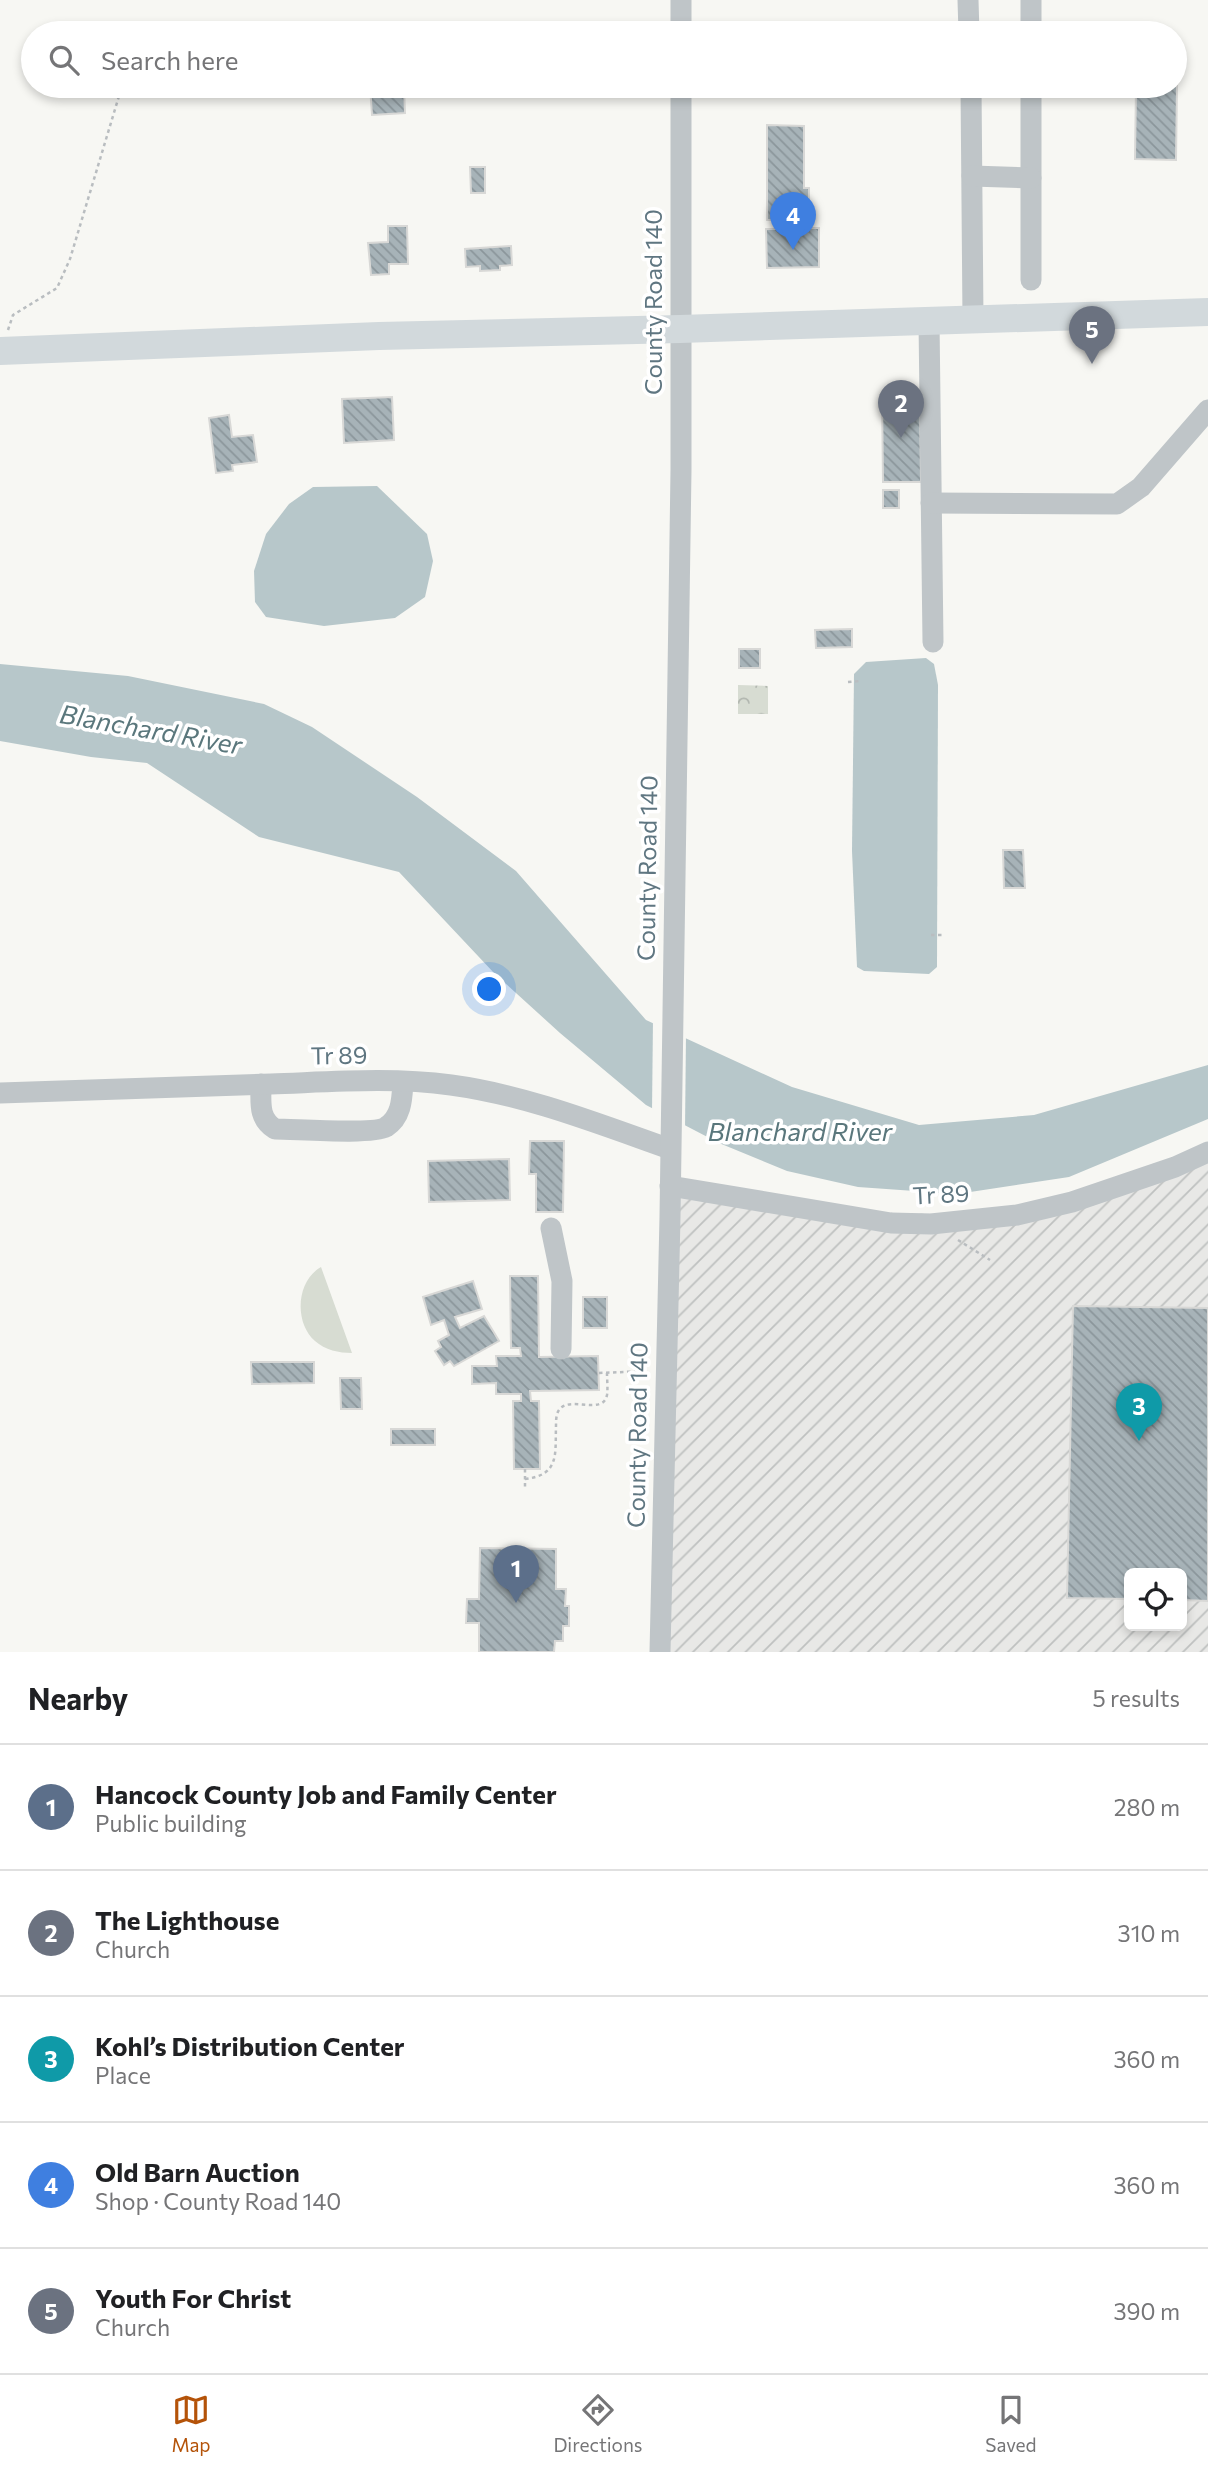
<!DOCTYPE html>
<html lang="en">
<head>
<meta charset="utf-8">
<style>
  :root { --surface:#fff; --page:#f6f6f6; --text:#202124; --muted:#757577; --line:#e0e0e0; --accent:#b45309 }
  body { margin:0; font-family:Commissioner,sans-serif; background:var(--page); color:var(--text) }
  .controls { position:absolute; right:21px; bottom:21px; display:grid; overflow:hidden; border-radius:10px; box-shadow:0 4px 10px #0003 }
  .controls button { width:63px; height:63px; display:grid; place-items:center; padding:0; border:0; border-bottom:2px solid var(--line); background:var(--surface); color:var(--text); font:35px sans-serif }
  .you { position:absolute; left:490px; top:990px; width:24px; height:24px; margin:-18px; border:5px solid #fff; border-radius:50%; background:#1a73e8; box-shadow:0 0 0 10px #1a73e833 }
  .badge { display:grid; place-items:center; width:46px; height:46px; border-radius:50%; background:var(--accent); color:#fff; font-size:23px; font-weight:700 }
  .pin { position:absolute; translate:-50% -58px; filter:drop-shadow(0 2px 4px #0008) }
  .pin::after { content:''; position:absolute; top:37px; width:24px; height:21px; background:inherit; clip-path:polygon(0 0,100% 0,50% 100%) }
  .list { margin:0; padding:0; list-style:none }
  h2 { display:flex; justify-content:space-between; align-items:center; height:91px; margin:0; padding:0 28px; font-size:30px }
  h2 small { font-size:23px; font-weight:400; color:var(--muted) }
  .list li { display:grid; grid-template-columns:46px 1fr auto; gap:21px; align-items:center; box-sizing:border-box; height:126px; padding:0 28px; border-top:2px solid var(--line) }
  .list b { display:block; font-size:26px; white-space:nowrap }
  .list p { margin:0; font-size:23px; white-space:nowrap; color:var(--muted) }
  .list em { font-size:23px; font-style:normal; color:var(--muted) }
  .icon { flex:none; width:38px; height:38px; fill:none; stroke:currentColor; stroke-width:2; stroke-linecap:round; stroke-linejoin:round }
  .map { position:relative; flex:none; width:1208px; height:1652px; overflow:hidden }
  .search { position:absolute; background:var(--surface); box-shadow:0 4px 10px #0003; left:21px; right:21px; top:21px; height:77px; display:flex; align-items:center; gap:18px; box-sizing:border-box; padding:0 24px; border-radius:38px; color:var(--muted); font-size:26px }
  .sheet { height:721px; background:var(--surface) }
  nav { display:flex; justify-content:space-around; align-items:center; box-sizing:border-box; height:98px; border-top:2px solid var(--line); background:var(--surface); font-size:19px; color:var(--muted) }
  nav a { display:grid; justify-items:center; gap:4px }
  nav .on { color:var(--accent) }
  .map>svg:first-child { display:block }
  .industrial { fill:url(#industrial-furrows); fill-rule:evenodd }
  .grass { fill:#d7dcd2 }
  .forest { fill:url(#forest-crowns) }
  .water { fill:#b7c7ca }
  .pier { fill:#f7f7f3 }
  .building { fill:url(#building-back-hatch); stroke:#d8d8d6; stroke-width:2 }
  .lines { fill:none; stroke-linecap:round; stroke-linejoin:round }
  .path { stroke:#b9bdc0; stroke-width:2.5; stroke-dasharray:3.5 3.5; stroke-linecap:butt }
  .minor { stroke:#bfc5c8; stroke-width:21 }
  .major { stroke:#d2d9dc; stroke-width:28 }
  .labels { text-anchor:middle; stroke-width:7; stroke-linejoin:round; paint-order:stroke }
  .street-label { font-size:24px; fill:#5f7681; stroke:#fff }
  .water-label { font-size:26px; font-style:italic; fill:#5a777c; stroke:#fff }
</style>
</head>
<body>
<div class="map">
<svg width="1208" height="1652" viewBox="0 0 1208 1652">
  <defs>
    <pattern id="industrial-furrows" width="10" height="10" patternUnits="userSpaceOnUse" patternTransform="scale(1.75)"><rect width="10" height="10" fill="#e8e8e6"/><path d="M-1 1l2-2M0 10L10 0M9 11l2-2" fill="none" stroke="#bfc1c0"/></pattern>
    <pattern id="forest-crowns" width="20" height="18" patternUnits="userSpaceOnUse" patternTransform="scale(1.75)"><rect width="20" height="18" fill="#d7dcd2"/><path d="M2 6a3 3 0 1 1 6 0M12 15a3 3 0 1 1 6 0" fill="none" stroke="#b2b7b0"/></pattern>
    <pattern id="building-back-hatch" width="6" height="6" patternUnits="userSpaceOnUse" patternTransform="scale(1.75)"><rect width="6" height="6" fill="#a7b3b8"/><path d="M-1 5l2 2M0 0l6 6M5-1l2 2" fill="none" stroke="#8b969b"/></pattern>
  </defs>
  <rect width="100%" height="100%" fill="#f7f7f3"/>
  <path class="industrial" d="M1208,1152V1652H664L670,1186L815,1212L1017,1215ZM1129,1573H1182V1626H1129Z"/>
  <path class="grass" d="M321,1267L352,1353C339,1353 325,1350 315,1341C294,1323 296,1281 321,1267Z"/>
  <path class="forest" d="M738,685L768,686V714H738Z"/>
  <g class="water">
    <path d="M377,486L427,534L433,561L425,597L395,618L324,626L266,617L255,602L254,571L266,534L289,504L313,487Z"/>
    <path d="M926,658L934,664L938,685L937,967L929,974L864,971L857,967L852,851L854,674L866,662Z"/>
    <path d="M0,664L128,676L264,704L312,727L417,797L516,871L646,1020L792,1087L919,1125L1034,1115L1208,1065V1119L1069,1177L957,1194L858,1187L787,1171L719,1143L646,1105L560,1033L494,973L399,872L259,837L147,763L91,757L0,741Z"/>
  </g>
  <path class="pier" d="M653,1019L686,1034L685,1129L652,1112Z"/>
  <g class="building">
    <path d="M370,86H404L405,113L372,115Z"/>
    <path d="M1136,86H1177L1176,160L1135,159Z"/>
    <path d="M767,125L804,126V188H809V205H804V220H767Z"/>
    <path d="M470,167H485V193H471Z"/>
    <path d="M388,226H407L408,264H389V274L371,275L368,243L388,242Z"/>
    <path d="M805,228H819V267L767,268L766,229H784V233H805Z"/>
    <path d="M511,246L512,265L500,266V270L480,271V266L466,267L465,249Z"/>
    <path d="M882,394H920L921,482H883Z"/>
    <path d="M392,397L394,440L344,443L342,399Z"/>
    <path d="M229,415L232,437L253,435L257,462L232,465L233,471L216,473L209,418Z"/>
    <rect x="883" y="490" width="16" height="18"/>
    <path d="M852,629V647L816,648L815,630Z"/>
    <rect x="739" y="649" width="21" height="19"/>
    <path d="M1003,850H1023L1025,888H1004Z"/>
    <path d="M530,1141H564L563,1212H536V1174H529Z"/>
    <path d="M509,1159L510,1200L429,1202L428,1161Z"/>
    <path d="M510,1276H538L539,1357L598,1356L599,1390L530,1391L531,1401H539L540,1469H514L513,1401H521V1394H496V1383L472,1384V1366H497L496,1356H521L520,1348H511Z"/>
    <path d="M473,1281L482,1309L455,1317L460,1328L484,1316L499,1341L454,1366L450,1361L444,1365L435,1351L441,1347L438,1341L449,1335L444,1320L431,1325L423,1297Z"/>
    <rect x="583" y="1297" width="24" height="31"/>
    <path d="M1073,1306L1208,1308V1601L1182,1600V1573H1129V1599L1067,1598Z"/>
    <path d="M251,1362H314V1383L252,1384Z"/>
    <path d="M340,1378H361L362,1409H341Z"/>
    <rect x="391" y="1429" width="44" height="16"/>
    <path d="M480,1548L556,1549V1589H566L565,1606H569V1626H563V1641H555L554,1652H479V1623H466L467,1599H479Z"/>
  </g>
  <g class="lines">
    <g class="path">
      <path d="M8,330L13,315L57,288L70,259L122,86"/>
      <path d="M848,682L860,681"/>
      <path d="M931,935H942"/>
      <path d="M958,1240L990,1260"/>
      <path d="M599,1373L648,1371"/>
      <path d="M525,1469V1487"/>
      <path d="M525,1479C560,1475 555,1454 556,1426C556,1421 556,1414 559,1410C569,1395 603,1416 607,1395C608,1388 607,1380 607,1373"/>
    </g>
    <g class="minor">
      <path d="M968,0L969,33"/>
      <path d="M1031,0V33"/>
      <path d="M681,33V0"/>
      <path d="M971,86L973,319"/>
      <path d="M1031,86V280"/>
      <path d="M972,176L1031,178"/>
      <path d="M929,321L933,642"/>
      <path d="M931,503L1117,504L1141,487L1208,410"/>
      <path d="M261,1084C261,1103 258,1118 275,1129C296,1129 372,1135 386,1127C402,1117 402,1098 403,1082"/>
      <path d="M0,1093C90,1090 180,1087 271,1084C330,1082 392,1077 451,1085C526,1095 599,1124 670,1149"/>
      <path d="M670,1186L891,1223L931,1224L1017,1215L1072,1202L1175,1167L1208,1152"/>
      <path d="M551,1228L562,1281L561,1349"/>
      <path d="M660,1652L670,1217L681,470V86"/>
    </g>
    <path class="major" d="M0,351L379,336L680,329L1208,312"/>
  </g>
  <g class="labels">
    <g class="street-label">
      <text transform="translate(654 302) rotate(-90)" y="8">County Road 140</text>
      <text transform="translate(648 868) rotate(-89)" y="8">County Road 140</text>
      <text transform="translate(339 1056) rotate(-1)" y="8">Tr 89</text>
      <text transform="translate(941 1195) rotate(-3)" y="8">Tr 89</text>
      <text transform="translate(638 1435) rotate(-89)" y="8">County Road 140</text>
    </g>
    <g class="water-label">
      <text transform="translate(151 730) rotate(10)" y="9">Blanchard River</text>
      <text x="800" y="1141">Blanchard River</text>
    </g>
  </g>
</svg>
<div class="controls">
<button><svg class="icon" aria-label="locate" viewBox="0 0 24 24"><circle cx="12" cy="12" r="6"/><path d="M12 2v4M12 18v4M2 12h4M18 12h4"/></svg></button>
</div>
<div class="you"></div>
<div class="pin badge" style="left:516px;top:1603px;background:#5c6f8a">1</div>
<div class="pin badge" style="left:901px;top:438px;background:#6b7280">2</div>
<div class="pin badge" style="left:1139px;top:1441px;background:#0f9aa8">3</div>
<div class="pin badge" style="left:793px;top:250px;background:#3f7fe0">4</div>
<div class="pin badge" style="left:1092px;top:364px;background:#6b7280">5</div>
<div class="search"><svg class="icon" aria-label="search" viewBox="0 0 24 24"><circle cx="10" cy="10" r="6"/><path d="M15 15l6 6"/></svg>Search here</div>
</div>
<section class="sheet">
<h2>Nearby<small>5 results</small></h2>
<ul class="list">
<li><span class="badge" style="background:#5c6f8a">1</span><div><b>Hancock County Job and Family Center</b><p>Public building</p></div><em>280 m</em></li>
<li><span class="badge" style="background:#6b7280">2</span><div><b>The Lighthouse</b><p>Church</p></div><em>310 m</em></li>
<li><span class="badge" style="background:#0f9aa8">3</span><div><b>Kohl’s Distribution Center</b><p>Place</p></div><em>360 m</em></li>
<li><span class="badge" style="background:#3f7fe0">4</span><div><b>Old Barn Auction</b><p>Shop · County Road 140</p></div><em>360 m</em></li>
<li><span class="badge" style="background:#6b7280">5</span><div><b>Youth For Christ</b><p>Church</p></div><em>390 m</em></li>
</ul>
</section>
<nav>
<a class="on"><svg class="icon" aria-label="map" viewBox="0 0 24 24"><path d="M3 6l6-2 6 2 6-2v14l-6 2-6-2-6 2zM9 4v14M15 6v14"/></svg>Map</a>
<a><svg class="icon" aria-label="directions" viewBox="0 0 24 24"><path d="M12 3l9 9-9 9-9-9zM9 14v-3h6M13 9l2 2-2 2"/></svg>Directions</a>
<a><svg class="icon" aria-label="saved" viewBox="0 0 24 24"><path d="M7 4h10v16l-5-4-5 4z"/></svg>Saved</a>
</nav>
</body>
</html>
